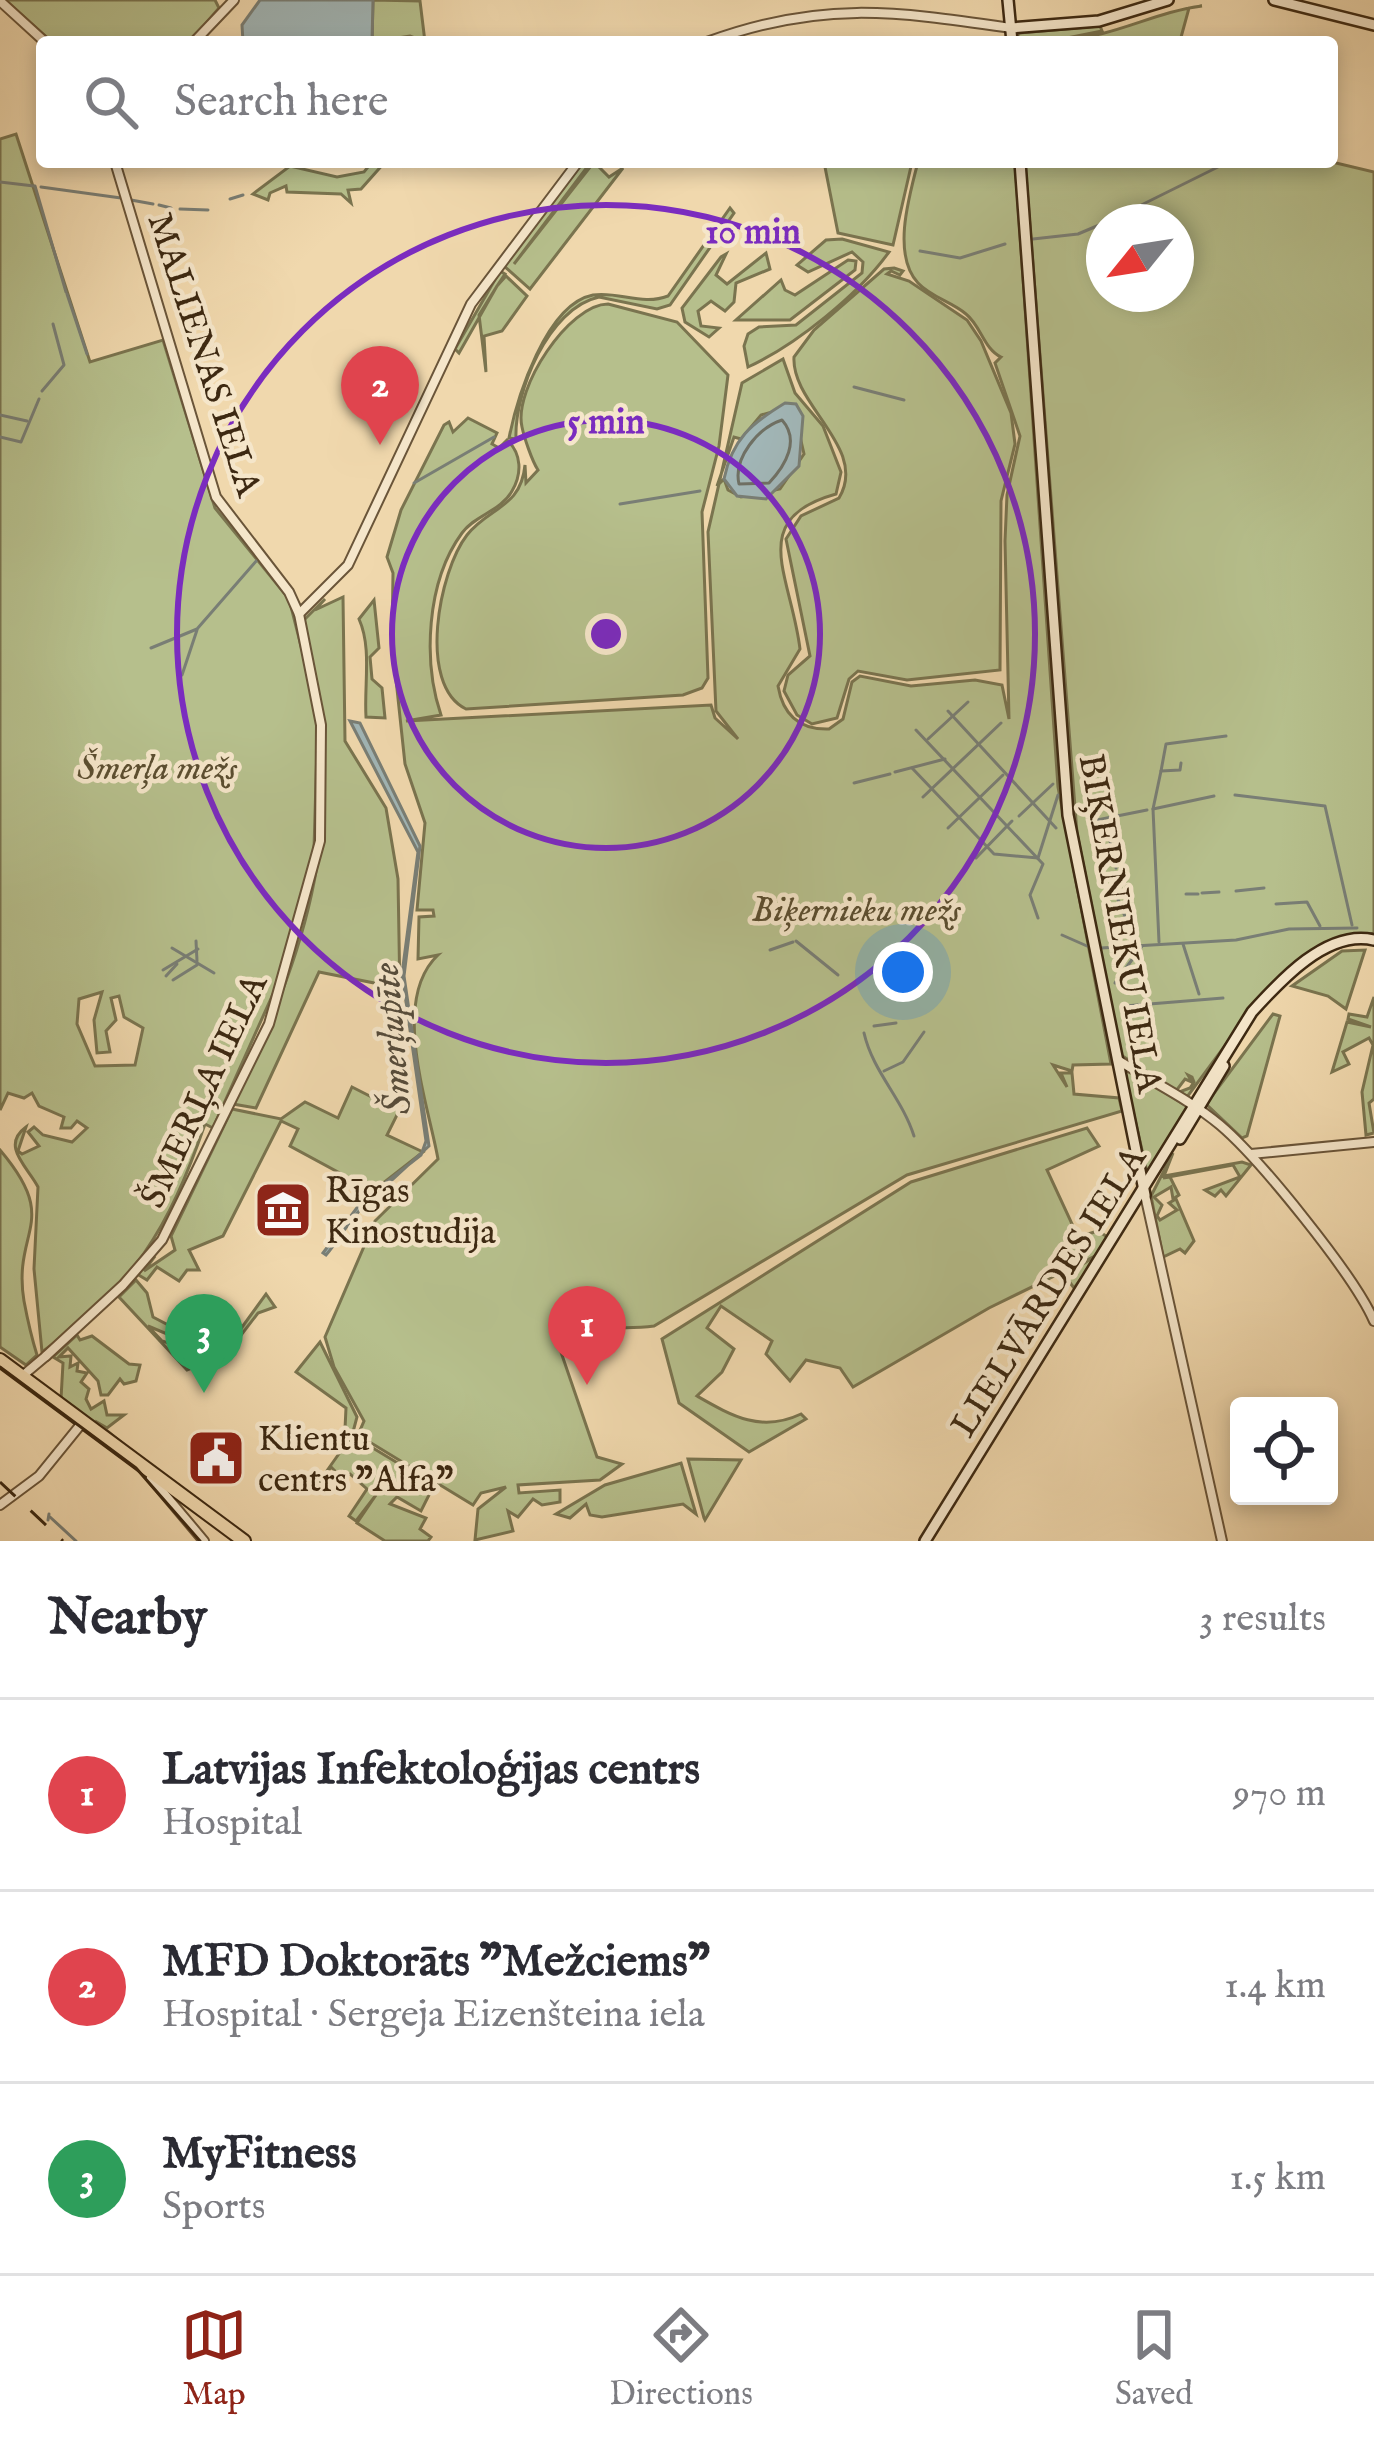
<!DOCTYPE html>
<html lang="en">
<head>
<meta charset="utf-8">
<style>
  :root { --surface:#fff; --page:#f7f7f7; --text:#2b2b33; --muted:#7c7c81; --line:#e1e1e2; --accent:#8f2418 }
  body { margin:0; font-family:"IM FELL English",serif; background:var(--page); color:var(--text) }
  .controls { position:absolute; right:36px; bottom:36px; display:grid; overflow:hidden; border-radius:12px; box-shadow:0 6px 18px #0003 }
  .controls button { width:108px; height:108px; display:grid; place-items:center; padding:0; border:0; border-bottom:3px solid var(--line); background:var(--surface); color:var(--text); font:60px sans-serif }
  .compass { position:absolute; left:1086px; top:204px; width:108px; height:108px; border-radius:50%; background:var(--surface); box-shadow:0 6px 18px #0003; rotate:240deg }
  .you { position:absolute; left:903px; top:972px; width:42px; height:42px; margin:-30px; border:9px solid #fff; border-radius:50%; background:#1a73e8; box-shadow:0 0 0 18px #1a73e833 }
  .badge { display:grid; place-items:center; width:78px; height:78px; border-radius:50%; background:var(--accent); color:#fff; font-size:39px; font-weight:700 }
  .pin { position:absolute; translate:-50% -99px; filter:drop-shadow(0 3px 6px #0008) }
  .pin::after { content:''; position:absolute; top:63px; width:42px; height:36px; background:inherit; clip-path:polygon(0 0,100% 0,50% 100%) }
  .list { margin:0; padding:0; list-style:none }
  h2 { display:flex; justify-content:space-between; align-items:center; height:156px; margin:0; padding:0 48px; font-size:51px }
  h2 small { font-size:39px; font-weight:400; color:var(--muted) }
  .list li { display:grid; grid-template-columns:78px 1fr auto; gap:36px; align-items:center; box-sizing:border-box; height:192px; padding:0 48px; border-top:3px solid var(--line) }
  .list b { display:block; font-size:45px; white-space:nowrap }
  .list p { margin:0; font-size:39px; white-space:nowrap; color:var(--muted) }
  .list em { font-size:39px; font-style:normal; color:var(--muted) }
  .icon { flex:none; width:66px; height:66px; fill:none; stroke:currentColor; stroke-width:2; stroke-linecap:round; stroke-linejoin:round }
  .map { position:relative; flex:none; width:1374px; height:1541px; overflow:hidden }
  .search { position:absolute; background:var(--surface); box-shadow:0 6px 18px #0003; left:36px; right:36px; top:36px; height:132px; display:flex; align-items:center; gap:30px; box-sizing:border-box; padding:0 42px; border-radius:12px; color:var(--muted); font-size:45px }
  .sheet { height:732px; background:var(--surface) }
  nav { display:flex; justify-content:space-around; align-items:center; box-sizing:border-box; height:168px; border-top:3px solid var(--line); background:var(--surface); font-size:33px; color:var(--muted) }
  nav a { display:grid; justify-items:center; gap:6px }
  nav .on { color:var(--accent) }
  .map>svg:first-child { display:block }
  .green { fill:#b6bf8c; stroke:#7a744f; stroke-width:3; fill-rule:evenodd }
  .water { fill:#a1b6b7; stroke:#797e75; stroke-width:3 }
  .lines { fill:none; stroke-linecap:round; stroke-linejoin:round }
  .shore { stroke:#6f7064; stroke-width:3 }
  .stream { stroke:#797e75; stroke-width:3 }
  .tertiary-casing { stroke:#6a5539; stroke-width:12 }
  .secondary-casing { stroke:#3d2912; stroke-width:14 }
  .trunk-casing { stroke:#3d2912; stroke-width:16 }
  .tertiary { stroke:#f5e6ca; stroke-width:8 }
  .secondary { stroke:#f5e6ca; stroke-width:9 }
  .trunk { stroke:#f0d8ad; stroke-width:12 }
  .tram { stroke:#3d2912; stroke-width:3 }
  .rail { stroke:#3d2912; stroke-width:3; stroke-dasharray:21 21; stroke-linecap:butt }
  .ring { fill:none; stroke:#7b2cbf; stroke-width:6 }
  .labels { text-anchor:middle; stroke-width:9; stroke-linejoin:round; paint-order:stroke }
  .street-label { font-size:36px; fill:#3d2912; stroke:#f5e6ca }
  .park-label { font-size:36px; font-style:italic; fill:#5b4e30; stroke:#f5e6ca }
  .poi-label { font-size:36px; fill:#3d2912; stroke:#f5e6ca; text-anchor:start }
  .water-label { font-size:39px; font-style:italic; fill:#564c3b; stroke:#f5e6ca }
  .centre { fill:#7b2cbf; stroke:#f5e6ca; stroke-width:6 }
  .ring-label { font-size:36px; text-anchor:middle; font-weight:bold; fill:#7b2cbf; stroke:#f5e6ca; stroke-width:9; stroke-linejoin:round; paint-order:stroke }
</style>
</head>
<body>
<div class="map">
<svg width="1374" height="1541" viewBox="0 0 1374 1541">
  <rect width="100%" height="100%" fill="#f0d8ad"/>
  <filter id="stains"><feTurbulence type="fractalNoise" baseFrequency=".00167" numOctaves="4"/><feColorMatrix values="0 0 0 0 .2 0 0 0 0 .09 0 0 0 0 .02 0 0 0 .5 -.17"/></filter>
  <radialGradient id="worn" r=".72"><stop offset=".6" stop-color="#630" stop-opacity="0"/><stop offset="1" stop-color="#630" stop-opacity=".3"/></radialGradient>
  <g class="green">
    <path d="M5,0H215L219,8L190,42H52Z"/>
    <path d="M373,0L420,1L425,42L410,36L372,42Z"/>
    <path d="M1202,6L1189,8L1180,41L1015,42L1019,33L1100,26L1102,31L1062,39C1111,39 1153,12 1202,6Z"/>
    <path d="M16,134L90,362L163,340L215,508L289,599L318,713L314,849L286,965L213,1128L205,1124C168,1231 134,1285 42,1352L34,1269L38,1187C28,1167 0,1146 26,1127L18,1151L22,1154L39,1146L28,1132L34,1127L43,1135L72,1142L87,1128L77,1121L71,1128H61L64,1117L39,1106L32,1093L24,1098L8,1093L0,1110V139ZM102,992L94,1020L97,1053L110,1052L106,1031L116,1020L111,998L119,996L124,1017L143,1028L135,1065L95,1066L77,1024L79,999Z"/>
    <path d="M372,162H385L361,189L348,190L351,203L341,194L287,192L286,186L270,193L268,200L253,194L290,166L337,177L364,172Z"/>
    <path d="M583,162H591L514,264L594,162L609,177L623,168L530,289L504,266Z"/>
    <path d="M824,162H912L893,245L838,233Z"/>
    <path d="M918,162H1015L1058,787L1111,1064L1073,1065L1072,1071L1053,1065L1067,1087L1061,1073H1072L1074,1094L1119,1098L1122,1111L907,1175L654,1326C619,1331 588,1324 552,1326L597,1457L622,1464L600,1480L518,1485L519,1493L560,1490V1502L542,1505L533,1499L518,1517L508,1511L513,1531L475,1540L478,1509L506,1487L481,1493L473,1505L358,1435L364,1421L334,1367L325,1337L375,1221L438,1159C428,1103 390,1000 438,955L418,959L419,917L434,916L433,910H417L425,823L405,764L392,642L393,573L387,557L401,510L444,425L449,422L453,432L468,418L497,433L492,444L499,448L507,440C522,454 522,474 512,491C501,511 475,515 462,533C426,582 423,662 441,715L406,721L711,705L715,718L738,739L716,711L708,532L742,383L783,359L795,393L823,426L841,472L836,494C746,519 791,575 800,649L778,686C783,715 800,730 829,729L843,719L852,682L860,676L911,686L975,680L1002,685L1009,719L1005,541L1007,495L1020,436L995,363L1001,357C984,349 981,326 966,314C952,302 931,297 918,283C893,256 907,203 918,162ZM793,406L804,454L780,489L741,497L728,490L724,479L717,486L734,437L741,439L761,415Z"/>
    <path d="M1025,162H1332L1374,172V933L1334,942L1284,976L1258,1001L1187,1097L1179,1092L1190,1088L1194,1082L1192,1077L1188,1075L1192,1082L1185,1079L1176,1091L1121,1055L1077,833ZM1104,222H1176V294H1104Z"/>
    <path d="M730,208L734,213L670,305L657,309L599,297C548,308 514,393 516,439L509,438C517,398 546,304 593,295C619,291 642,306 668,296Z"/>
    <path d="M842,239L889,252C858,295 796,345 748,367L744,346L748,334L759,327L796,325L862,273L863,262L852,252L808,272L797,265L826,240Z"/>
    <path d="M766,253L770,269L736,283L734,302L725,311L711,301L698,311L701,326L719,328L709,337L685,322L682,308L721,257L726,254L716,275L727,284Z"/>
    <path d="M848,260L856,261L855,270L790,320H736L781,280L785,290L795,295Z"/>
    <path d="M894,268L903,271L900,275L891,271L887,274L909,281L967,320L981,341L1011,413L1015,444L1001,501L1000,670L907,680L858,671L849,679L837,718L812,724L797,715L784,691L788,675L810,656L786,539L801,516L839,498C869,448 791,405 794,357L814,330L884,269Z"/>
    <path d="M500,271L505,274L497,286L506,276L527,296L502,331L484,336L486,372L479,315L497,286L459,353L455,349Z"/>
    <path d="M608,304L677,322L728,375L719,446L702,512L708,678L702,688L683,695L466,709C417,685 439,571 467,535C489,507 521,508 525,465L526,483L538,470C532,461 524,437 522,427C513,389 569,304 608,304Z"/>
    <path d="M343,597L345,741L386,808L398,879L400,996L389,986L319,972L256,1108L233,1104C318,928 348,810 303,621L325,599L315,610Z"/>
    <path d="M374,600L379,648L370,657L372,679L382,688L385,718L366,717C364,684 372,648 359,619Z"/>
    <path d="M1365,950L1346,1009L1328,996L1292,986L1342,951Z"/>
    <path d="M1374,997V1099L1369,1103L1374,1133L1366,1135L1362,1092L1373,1045L1369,1038L1343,1052L1349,1064L1332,1072L1347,1022L1371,1027L1348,1019L1349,1014L1367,1017Z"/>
    <path d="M1273,1014L1280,1016L1247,1136L1242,1138L1206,1104Z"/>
    <path d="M1129,1070L1188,1107L1148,1176L1124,1072Z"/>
    <path d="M352,1087L399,1111L387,1135L423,1152L373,1191L290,1146L298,1129L281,1121L223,1236L189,1250L199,1270H187L179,1281L157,1267L147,1280L137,1274L155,1256L144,1271L175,1250L171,1236L232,1109L281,1119L305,1102L338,1118Z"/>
    <path d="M1087,1128L1099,1146L1047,1170L1078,1237L1098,1231L1109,1238L1076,1289L1084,1275L1074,1288L1065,1276L1095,1256L989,1308L853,1387L840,1368L806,1360L790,1381L766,1354L772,1341L721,1306L707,1328L734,1349L722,1372L697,1396C732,1416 761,1433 801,1414L806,1419L749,1452L679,1403L662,1339L911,1182Z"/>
    <path d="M0,1150C62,1223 12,1229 24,1301C27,1317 32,1339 37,1355L26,1365L0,1347Z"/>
    <path d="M1173,1153L1164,1176L1242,1162L1251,1165L1226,1196L1221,1190L1215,1196L1205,1190L1240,1177L1233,1165L1163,1178L1170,1177L1179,1195L1173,1199L1171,1187L1154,1197L1162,1205L1157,1216L1160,1220L1177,1210L1169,1203L1176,1199L1194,1241L1185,1253L1180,1249L1163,1257L1151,1196Z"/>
    <path d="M136,1280L147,1293L153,1317L170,1326L167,1334L148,1326L162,1341L219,1359L266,1294L275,1307L258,1313L219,1364L186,1353V1365L202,1364L187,1370L119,1297Z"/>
    <path d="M77,1335L80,1340L92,1336L129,1364L140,1365L136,1381L124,1384L120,1379L108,1395H101L98,1381L68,1348L59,1357L71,1356L70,1367L78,1363L77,1371L87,1373L81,1382L89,1389L86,1399L91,1409L104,1401L107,1415H124L107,1428L95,1421L122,1443L61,1399L63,1363L53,1357Z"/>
    <path d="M320,1342L357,1417L353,1432L345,1429L346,1408L296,1372Z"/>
    <path d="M358,1439L434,1485L421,1511L397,1497L390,1504L426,1518L420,1529L431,1537L428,1541H385L357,1523L376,1495L356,1521L349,1516L367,1489L350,1474L342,1478L331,1467L314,1489L348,1441Z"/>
    <path d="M688,1459L741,1460L705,1520L704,1518Z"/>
    <path d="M681,1463L696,1514L683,1504L602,1517L590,1515L586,1504L570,1518L556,1514L605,1485Z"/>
  </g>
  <g class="water">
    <path d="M260,0H373L372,42H243L242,25Z"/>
    <path d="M785,403L796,404L803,416L799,466L766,499L737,496L724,479C732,439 752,423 785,403Z"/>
    <path d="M350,721L360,723L420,846L404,976L429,1146L379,1192H399C355,1199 352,1224 326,1255L323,1253L362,1201L421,1155L426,1141L402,974L418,852Z"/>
  </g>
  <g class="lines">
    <path class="shore" d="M782,420C800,440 786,465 769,483L739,484C733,458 758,428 782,420Z"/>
    <g class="stream">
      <path d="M0,182L34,186"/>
      <path d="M35,186L66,292"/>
      <path d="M41,187L121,198"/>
      <path d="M230,199L243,195"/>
      <path d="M131,200L153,204"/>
      <path d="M159,205L171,208"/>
      <path d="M180,209L208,210"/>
      <path d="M1107,222L1228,162"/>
      <path d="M1033,239L1078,234L1104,223"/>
      <path d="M920,251L960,258L1005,244"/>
      <path d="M67,294L87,354"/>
      <path d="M854,387L904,400"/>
      <path d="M42,391L64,365L53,324"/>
      <path d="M0,415L27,421"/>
      <path d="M0,437L21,442L39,399"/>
      <path d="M414,483L494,437"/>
      <path d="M620,504L700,491"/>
      <path d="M151,648L197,629L258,559"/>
      <path d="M182,675L197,630"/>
      <path d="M948,711L1056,828"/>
      <path d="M916,730L1043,864L1030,895L1038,918"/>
      <path d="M928,739L968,702"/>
      <path d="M1181,763L1180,770L1161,771L1166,744L1226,736"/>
      <path d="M912,768L994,854L1038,858L1058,795"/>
      <path d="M895,772L945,759"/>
      <path d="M854,783L890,774"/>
      <path d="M1235,795L1325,806L1352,925"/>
      <path d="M923,797L1001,723"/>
      <path d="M1153,809L1214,796"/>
      <path d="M1019,816L1053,784"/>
      <path d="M1092,821L1147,810"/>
      <path d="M948,828L1003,775"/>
      <path d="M1109,836L1116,868"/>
      <path d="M976,858L1012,821"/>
      <path d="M1118,875L1116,895L1137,945"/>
      <path d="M1236,891L1264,888"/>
      <path d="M1202,893L1219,892"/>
      <path d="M1186,894H1198"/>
      <path d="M1276,904L1307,902L1320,926"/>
      <path d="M1062,935L1087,946"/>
      <path d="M196,941L197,961"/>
      <path d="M796,941L838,975"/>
      <path d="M1159,942L1153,809L1161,771"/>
      <path d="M1183,944L1199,994"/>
      <path d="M172,948L214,973"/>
      <path d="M1101,948L1236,940L1289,929L1357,928"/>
      <path d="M770,950L793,942"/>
      <path d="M163,970L198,949"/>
      <path d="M166,976L177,964"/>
      <path d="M173,980L197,965"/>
      <path d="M1115,983L1142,946"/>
      <path d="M1125,1006L1223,998"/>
      <path d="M874,1026L896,1023"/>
      <path d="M864,1033C873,1072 902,1098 914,1136"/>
      <path d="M884,1071L903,1062L924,1032"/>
      <path d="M50,1517L76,1541"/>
      <path d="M48,1520L49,1514"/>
    </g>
    <g class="tertiary-casing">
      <g id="tertiary">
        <path d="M0,1L45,42"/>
        <path d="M194,42L234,0"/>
        <path d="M707,42C821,0 894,11 1011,28"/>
        <path d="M299,614L348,565L471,304L578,162"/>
        <path d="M1118,1060C1152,1082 1189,1099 1220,1125C1259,1158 1354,1275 1374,1321"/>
        <path d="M1251,1154L1374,1142"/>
        <path d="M1145,1195L1222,1541"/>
        <path d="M46,1356L123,1285L162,1240L269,1024L320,841L321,725L299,614L289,592L216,497L115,162"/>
        <path d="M21,1377L46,1356"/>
        <path d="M151,1478L204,1541"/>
        <path d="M0,1505L39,1476L82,1423"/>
      </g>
    </g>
    <g class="secondary-casing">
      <g id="secondary">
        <path d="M1008,0L1012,42"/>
        <path d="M1274,0L1374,25"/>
        <path d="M1011,28L1099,21L1168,0"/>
        <path d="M1020,162L1068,815L1145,1195"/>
        <path d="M1180,1139L1224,1066"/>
        <path d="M925,1541L1252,1012C1280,981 1327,929 1374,940"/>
      </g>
    </g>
    <g class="trunk-casing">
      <path id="trunk" d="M0,1360L244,1541"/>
    </g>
    <use href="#tertiary" class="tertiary"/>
    <use href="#secondary" class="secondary"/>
    <use href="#trunk" class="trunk"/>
    <path class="tram" d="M0,1367L136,1468L200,1541"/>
    <path class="rail" d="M0,1482L63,1541"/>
  </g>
  <g class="ring">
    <circle cx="606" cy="634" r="214"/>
    <circle cx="606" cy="634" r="429"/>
  </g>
  <defs>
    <g id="museum-square" transform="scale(3)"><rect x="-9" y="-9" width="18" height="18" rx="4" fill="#8f2418" stroke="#f5e6ca"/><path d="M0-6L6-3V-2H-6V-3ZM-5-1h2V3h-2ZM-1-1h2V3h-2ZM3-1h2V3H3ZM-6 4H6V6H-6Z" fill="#fff"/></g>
    <g id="civic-square" transform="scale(3)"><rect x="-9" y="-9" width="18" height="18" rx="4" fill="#8f2418" stroke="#f5e6ca"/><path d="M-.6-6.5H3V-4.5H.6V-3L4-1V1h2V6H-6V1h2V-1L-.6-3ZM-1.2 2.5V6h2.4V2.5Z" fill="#fff"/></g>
  </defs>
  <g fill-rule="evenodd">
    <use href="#museum-square" x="283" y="1210"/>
    <use href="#civic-square" x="216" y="1458"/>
  </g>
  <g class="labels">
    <g class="street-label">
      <text transform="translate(206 354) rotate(72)" y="13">MALIENAS IELA</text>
      <text transform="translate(1122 923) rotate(80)" y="13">BIĶERNIEKU IELA</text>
      <text transform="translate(202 1090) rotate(-65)" y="13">ŠMERĻA IELA</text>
      <text transform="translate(1047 1291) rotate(-58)" y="13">LIELVĀRDES IELA</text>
    </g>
    <g class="park-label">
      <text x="157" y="779">Šmerļa mežs</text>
      <text x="856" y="921">Biķernieku mežs</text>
    </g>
    <g class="poi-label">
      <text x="325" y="1202">Rīgas<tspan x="325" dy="41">Kinostudija</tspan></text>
      <text x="258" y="1450">Klientu<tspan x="258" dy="41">centrs "Alfa"</tspan></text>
    </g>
    <g class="water-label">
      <text transform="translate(390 1039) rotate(-95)" y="14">Šmerļupīte</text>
    </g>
  </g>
  <circle cx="606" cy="634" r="18" class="centre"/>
  <g class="ring-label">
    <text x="753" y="243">10 min</text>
    <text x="606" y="433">5 min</text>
  </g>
  <rect width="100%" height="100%" filter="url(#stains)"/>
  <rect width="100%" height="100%" fill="url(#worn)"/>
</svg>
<div class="controls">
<button><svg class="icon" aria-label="locate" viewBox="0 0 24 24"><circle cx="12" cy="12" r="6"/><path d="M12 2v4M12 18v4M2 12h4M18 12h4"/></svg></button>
</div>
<svg class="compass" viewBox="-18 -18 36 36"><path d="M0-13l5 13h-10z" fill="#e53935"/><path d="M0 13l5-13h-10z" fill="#7c7c81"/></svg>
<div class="you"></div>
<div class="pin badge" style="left:587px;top:1385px;background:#e0444e">1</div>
<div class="pin badge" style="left:380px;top:445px;background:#e0444e">2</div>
<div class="pin badge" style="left:204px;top:1393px;background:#2e9e5b">3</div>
<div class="search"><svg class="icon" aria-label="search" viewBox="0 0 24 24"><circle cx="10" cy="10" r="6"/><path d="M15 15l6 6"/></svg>Search here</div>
</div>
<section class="sheet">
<h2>Nearby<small>3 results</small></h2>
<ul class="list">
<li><span class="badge" style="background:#e0444e">1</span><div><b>Latvijas Infektoloģijas centrs</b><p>Hospital</p></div><em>970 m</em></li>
<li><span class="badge" style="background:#e0444e">2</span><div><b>MFD Doktorāts &quot;Mežciems&quot;</b><p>Hospital · Sergeja Eizenšteina iela</p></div><em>1.4 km</em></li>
<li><span class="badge" style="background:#2e9e5b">3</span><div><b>MyFitness</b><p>Sports</p></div><em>1.5 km</em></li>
</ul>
</section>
<nav>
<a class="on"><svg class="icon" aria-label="map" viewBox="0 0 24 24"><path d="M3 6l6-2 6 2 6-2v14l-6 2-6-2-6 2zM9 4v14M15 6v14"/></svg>Map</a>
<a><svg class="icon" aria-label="directions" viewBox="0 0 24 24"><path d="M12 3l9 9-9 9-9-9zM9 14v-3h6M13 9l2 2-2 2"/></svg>Directions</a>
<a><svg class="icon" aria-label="saved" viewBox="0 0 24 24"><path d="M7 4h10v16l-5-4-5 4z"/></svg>Saved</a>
</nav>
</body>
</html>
